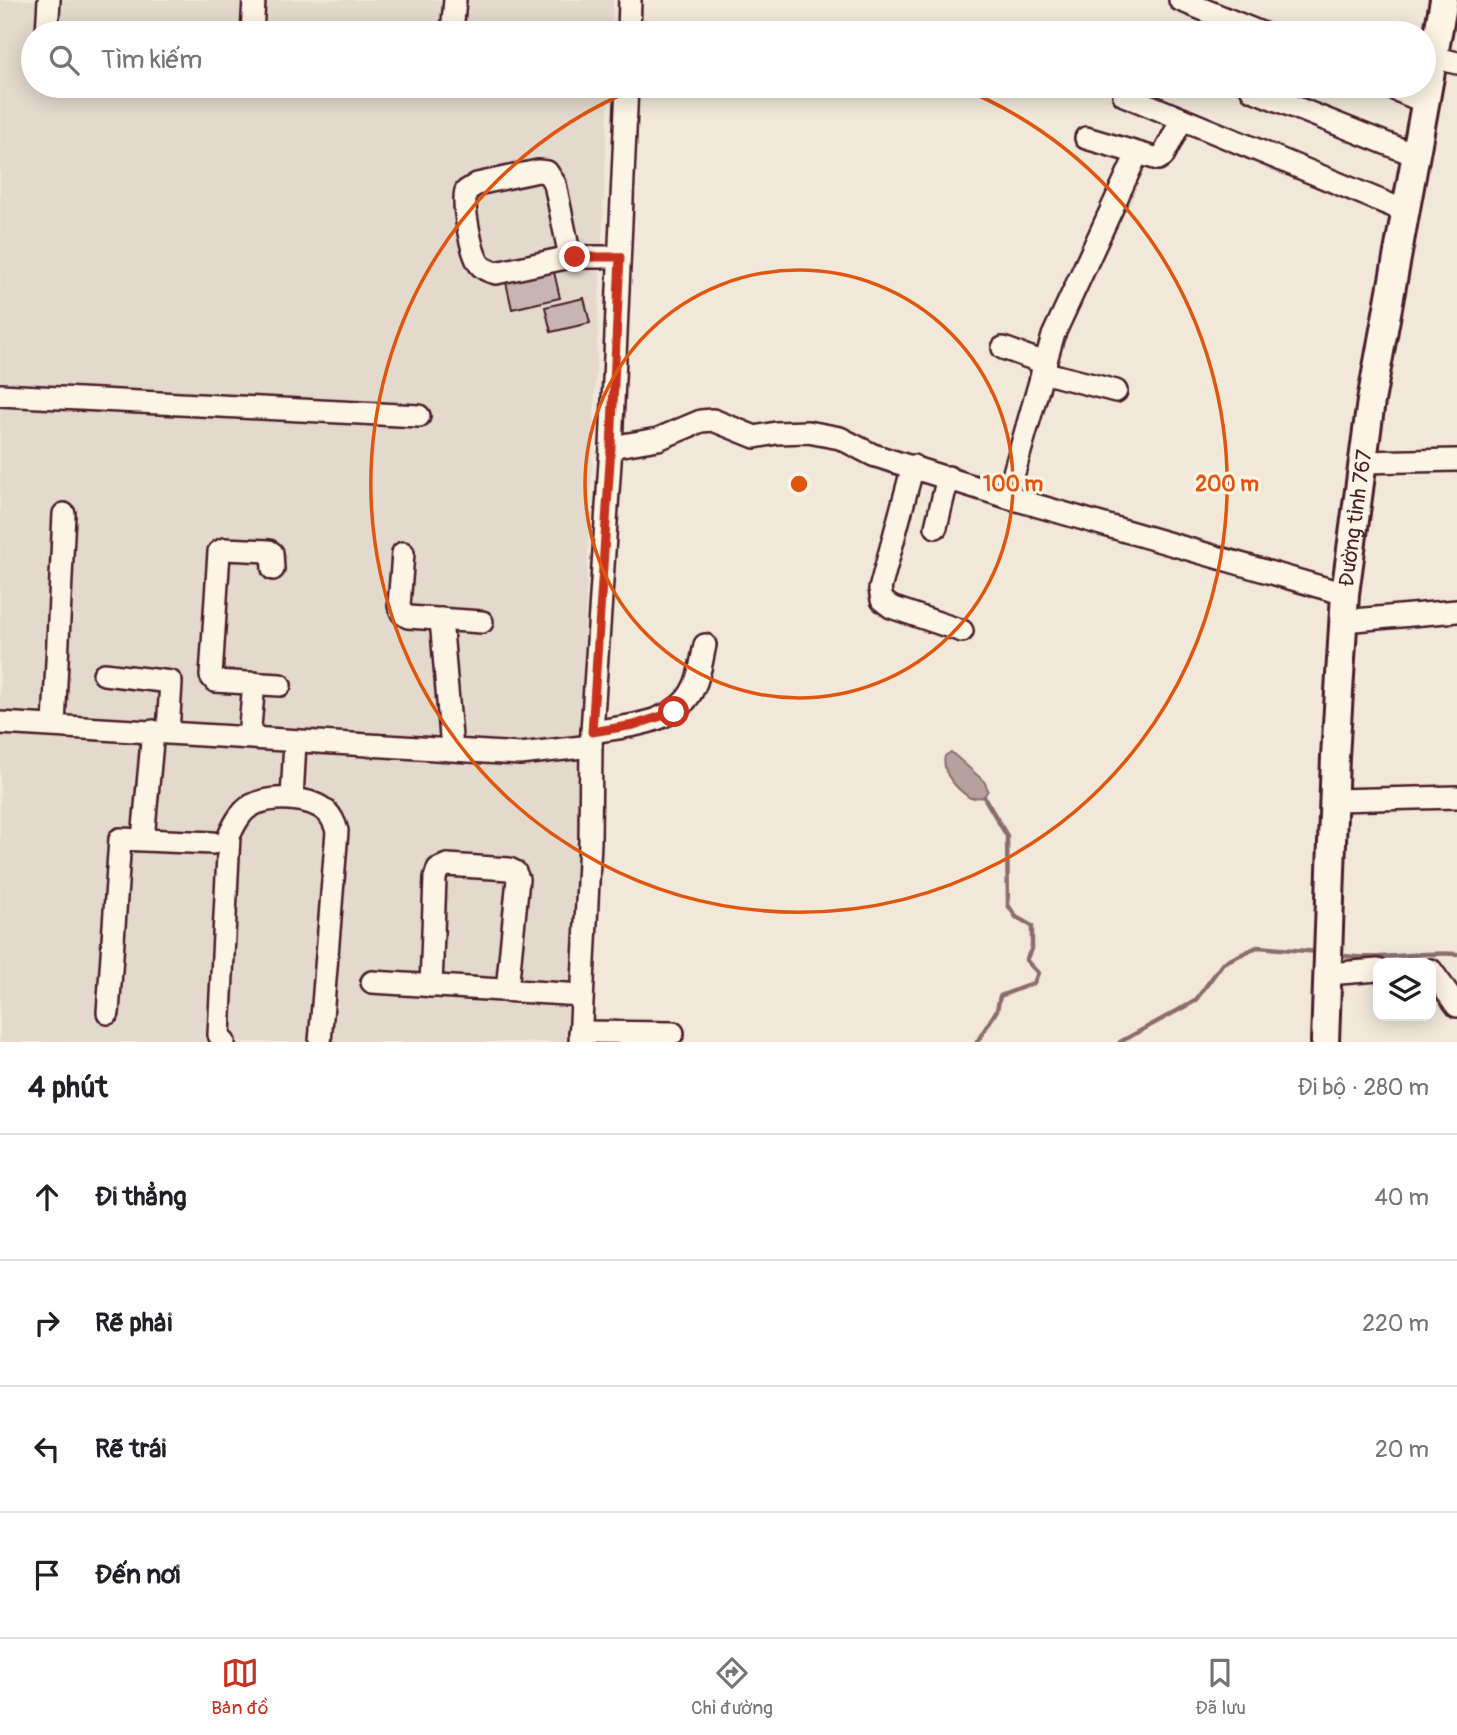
<!DOCTYPE html>
<html lang="vi">
<head>
<meta charset="utf-8">
<style>
  :root { --surface:#fff; --page:#f2f2f2; --text:#202124; --muted:#757577; --line:#e0e0e0; --accent:#c8321e }
  body { margin:0; font-family:Pangolin,sans-serif; background:var(--page); color:var(--text) }
  .controls { position:absolute; right:21px; bottom:21px; display:grid; overflow:hidden; border-radius:14px; box-shadow:0 4px 18px #0003 }
  .controls button { width:63px; height:63px; display:grid; place-items:center; padding:0; border:0; border-bottom:2px solid var(--line); background:var(--surface); color:var(--text); font:35px sans-serif }
  .stop { position:absolute; width:21px; height:21px; margin:-16px; border:5px solid #c8321e; border-radius:50%; background:#fff }
  .stop.end { background:#c8321e; border-color:#fff; box-shadow:0 2px 7px #0008 }
  .list { margin:0; padding:0; list-style:none }
  h2 { display:flex; justify-content:space-between; align-items:center; height:91px; margin:0; padding:0 28px; font-size:30px }
  h2 small { font-size:23px; font-weight:400; color:var(--muted) }
  .list li { display:grid; grid-template-columns:46px 1fr auto; gap:21px; align-items:center; box-sizing:border-box; height:126px; padding:0 28px; border-top:2px solid var(--line) }
  .list b { display:block; font-size:26px; white-space:nowrap }
  .list em { font-size:23px; font-style:normal; color:var(--muted) }
  .icon { flex:none; width:38px; height:38px; fill:none; stroke:currentColor; stroke-width:2; stroke-linecap:round; stroke-linejoin:round }
  .map { position:relative; flex:none; width:1457px; height:1042px; overflow:hidden }
  .search { position:absolute; background:var(--surface); box-shadow:0 4px 18px #0003; left:21px; right:21px; top:21px; height:77px; display:flex; align-items:center; gap:18px; box-sizing:border-box; padding:0 24px; border-radius:38px; color:var(--muted); font-size:26px }
  .sheet { height:595px; background:var(--surface) }
  nav { display:flex; justify-content:space-around; align-items:center; box-sizing:border-box; height:98px; border-top:2px solid var(--line); background:var(--surface); font-size:19px; color:var(--muted) }
  nav a { display:grid; justify-items:center; gap:4px }
  nav .on { color:var(--accent) }
  .map>svg:first-child { display:block }
  .built { fill:#e4d9cd }
  .water { fill:#b6a19c; stroke:#8b6d6f; stroke-width:2 }
  .lines { fill:none; stroke-linecap:round; stroke-linejoin:round }
  .stream { stroke:#8b6d6f; stroke-width:4.5 }
  .building { fill:#c7b6af; stroke:#4a1f2b; stroke-width:2 }
  .minor-casing { stroke:#4a1f2b; stroke-width:26 }
  .major-casing { stroke:#4a1f2b; stroke-width:32 }
  .minor { stroke:#fcf5e5; stroke-width:21 }
  .major { stroke:#fcf5e5; stroke-width:26 }
  .route { stroke:#c8321e; stroke-width:9 }
  .ring { fill:none; stroke:#e0560e; stroke-width:3.5 }
  .labels { text-anchor:middle; stroke-width:6; stroke-linejoin:round; paint-order:stroke }
  .street-label { font-size:21px; fill:#4a1f2b; stroke:#fcf5e5 }
  .centre { fill:#e0560e; stroke:#fcf5e5; stroke-width:3.5 }
  .ring-label { font-size:21px; text-anchor:middle; font-weight:bold; fill:#e0560e; stroke:#fcf5e5; stroke-width:6; stroke-linejoin:round; paint-order:stroke }
</style>
</head>
<body>
<div class="map">
<svg width="1457" height="1042" viewBox="0 0 1457 1042">
  <rect width="100%" height="100%" fill="#f1e8da"/>
  <filter id="ink" filterUnits="userSpaceOnUse"><feTurbulence type="fractalNoise" baseFrequency=".0143" numOctaves="2"/><feDisplacementMap in="SourceGraphic" scale="14" xChannelSelector="R" yChannelSelector="G"/><feConvolveMatrix kernelMatrix="1 2 1 2 8 2 1 2 1" color-interpolation-filters="sRGB"/></filter>
  <g filter="url(#ink)">
    <path class="built" d="M0,0H613L612,33H33V86H609L586,594L570,1042H0Z"/>
    <path class="water" d="M951,752L984,781L988,790L984,797L970,798C956,788 941,774 945,756Z"/>
    <g class="lines">
      <g class="stream">
        <path d="M1338,955C1377,962 1418,951 1457,954"/>
        <path d="M977,1042L997,1010L1000,996L1034,983L1038,973L1026,960L1032,948V926L1016,917L1008,905L1007,836L984,797"/>
        <path d="M1120,1042L1195,1001L1223,963L1257,947L1319,952"/>
      </g>
    </g>
    <g class="building">
      <path d="M554,272L560,298L512,309L506,282Z"/>
      <path d="M584,298L590,323L551,332L545,307Z"/>
    </g>
    <g class="lines">
      <g class="minor-casing">
        <g id="minor">
          <path d="M1180,0L1261,33"/>
          <path d="M47,33L49,0"/>
          <path d="M252,33L254,0"/>
          <path d="M452,33L455,0"/>
          <path d="M629,33L630,0"/>
          <path d="M1433,57L1457,63"/>
          <path d="M1387,86L1425,102"/>
          <path d="M1252,90L1415,155"/>
          <path d="M1124,95L1405,211"/>
          <path d="M1086,138L1158,159L1163,156L1182,119"/>
          <path d="M570,257L555,184L547,172L538,171L477,184L466,191C462,204 471,250 478,262C482,269 489,271 496,273L570,257H619"/>
          <path d="M1003,348L1045,363"/>
          <path d="M1042,372L1116,391"/>
          <path d="M0,395L419,416"/>
          <path d="M611,447L658,439L701,421L713,420L755,437L776,433L808,432L840,438L873,455L1007,497L1345,594"/>
          <path d="M1362,462L1457,460"/>
          <path d="M913,466L880,589L882,600L891,607L962,631"/>
          <path d="M1007,497L1053,336L1137,154"/>
          <path d="M936,527L948,477"/>
          <path d="M403,553L399,606L402,613L408,617L482,622"/>
          <path d="M273,569L272,553L269,551L224,549L219,552L211,676L215,681L280,685"/>
          <path d="M441,619L452,749"/>
          <path d="M1343,621L1457,611"/>
          <path d="M104,674L171,682L168,732"/>
          <path d="M0,723L520,754L591,746L590,842L580,1042"/>
          <path d="M54,725L64,514"/>
          <path d="M592,732C627,726 678,724 694,687C700,675 702,658 705,645"/>
          <path d="M249,737L254,683"/>
          <path d="M591,746L611,447L627,86"/>
          <path d="M292,799L295,742"/>
          <path d="M1335,800L1457,797"/>
          <path d="M143,839L153,731"/>
          <path d="M1431,970L1457,1006"/>
          <path d="M1327,974L1378,970"/>
          <path d="M372,982L582,995"/>
          <path d="M431,986L435,878L438,869L447,865L509,869L515,872L518,879L507,990"/>
          <path d="M108,1013L120,839L213,843"/>
          <path d="M580,1032L673,1033"/>
          <path d="M224,1042L219,1035L229,836C235,823 242,808 257,803C276,796 311,797 327,812C332,817 335,824 337,831L320,1042"/>
        </g>
      </g>
      <g class="major-casing">
        <g id="major">
          <path id="s1" d="M1325,1042L1335,757L1345,594L1371,401L1444,0"/>
        </g>
      </g>
      <use href="#minor" class="minor"/>
      <use href="#major" class="major"/>
    </g>
  </g>
  <g class="lines" filter="url(#ink)">
    <path class="route" d="M575,257H620L611,447L592,732L634,725L674,712"/>
  </g>
  <g class="ring">
    <circle cx="799" cy="484" r="214"/>
    <path d="M956 86A428 428 0 1 1 642 86"/>
  </g>
  <g class="labels">
    <g class="street-label">
      <text dy="7" stroke="none"><textPath href="#s1" startOffset="525">Đường tỉnh 767</textPath></text>
    </g>
  </g>
  <circle cx="799" cy="484" r="10" class="centre"/>
  <g class="ring-label">
    <text x="1013" y="491">100 m</text>
    <text x="1227" y="491">200 m</text>
  </g>
</svg>
<div class="controls">
<button><svg class="icon" aria-label="layers" viewBox="0 0 24 24"><path d="M12 4l9 5-9 5-9-5zM3 14l9 5 9-5"/></svg></button>
</div>
<div class="stop" style="left:674px;top:712px"></div>
<div class="stop end" style="left:575px;top:257px"></div>
<div class="search"><svg class="icon" aria-label="search" viewBox="0 0 24 24"><circle cx="10" cy="10" r="6"/><path d="M15 15l6 6"/></svg>Tìm kiếm</div>
</div>
<section class="sheet">
<h2>4 phút<small>Đi bộ · 280 m</small></h2>
<ul class="list">
<li><svg class="icon" aria-label="ahead" viewBox="0 0 24 24"><path d="M12 20V5M6 11l6-6 6 6"/></svg><div><b>Đi thẳng</b></div><em>40 m</em></li>
<li><svg class="icon" aria-label="right" viewBox="0 0 24 24"><path d="M7 20v-9h11M14 6l5 5-5 5"/></svg><div><b>Rẽ phải</b></div><em>220 m</em></li>
<li><svg class="icon" aria-label="left" viewBox="0 0 24 24"><path d="M17 20v-9H6M10 6l-5 5 5 5"/></svg><div><b>Rẽ trái</b></div><em>20 m</em></li>
<li><svg class="icon" aria-label="arrive" viewBox="0 0 24 24"><path d="M6 21V4h12l-3 4 3 4H6"/></svg><div><b>Đến nơi</b></div></li>
</ul>
</section>
<nav>
<a class="on"><svg class="icon" aria-label="map" viewBox="0 0 24 24"><path d="M3 6l6-2 6 2 6-2v14l-6 2-6-2-6 2zM9 4v14M15 6v14"/></svg>Bản đồ</a>
<a><svg class="icon" aria-label="directions" viewBox="0 0 24 24"><path d="M12 3l9 9-9 9-9-9zM9 14v-3h6M13 9l2 2-2 2"/></svg>Chỉ đường</a>
<a><svg class="icon" aria-label="saved" viewBox="0 0 24 24"><path d="M7 4h10v16l-5-4-5 4z"/></svg>Đã lưu</a>
</nav>
</body>
</html>
